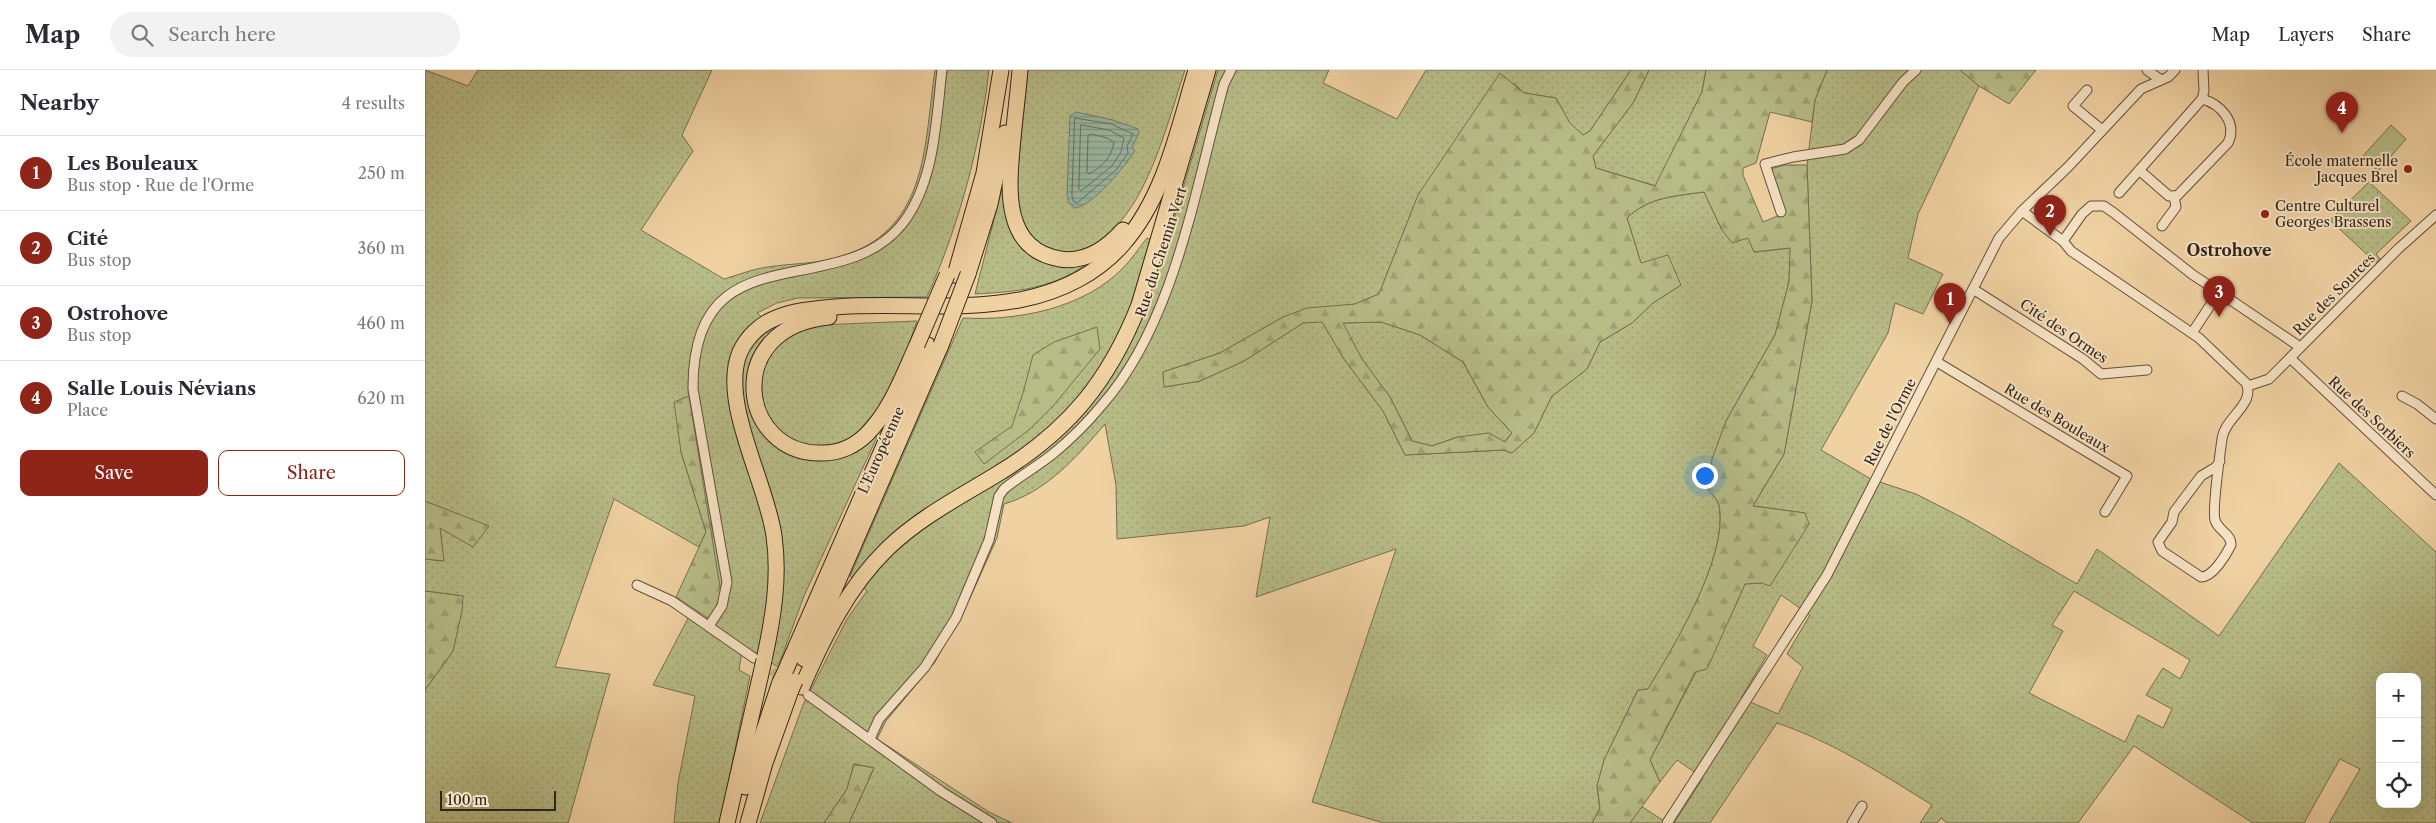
<!DOCTYPE html>
<html lang="en">
<head>
<meta charset="utf-8">
<style>
  :root { --surface:#fff; --page:#f2f2f3; --text:#2b2b33; --muted:#7c7c81; --line:#e1e1e2; --accent:#8f2418 }
  body { margin:0; font-family:"Libre Caslon Text",serif; background:var(--page); color:var(--text) }
  .controls { position:absolute; right:15px; bottom:15px; display:grid; overflow:hidden; border-radius:10px; box-shadow:0 5px 20px #0002 }
  .controls button { width:45px; height:45px; display:grid; place-items:center; padding:0; border:0; border-bottom:1px solid var(--line); background:var(--surface); color:var(--text); font:25px sans-serif }
  .scale { position:absolute; left:15px; bottom:12px; width:116px; box-sizing:border-box; padding-left:5px; border:2px solid #312518; border-top:0; font-size:14px; line-height:18px; white-space:nowrap; color:#312518; -webkit-text-stroke:4px #f5e1c3; paint-order:stroke }
  .you { position:absolute; left:1279px; top:405px; width:18px; height:18px; margin:-12px; border:4px solid #fff; border-radius:50%; background:#1a73e8; box-shadow:0 0 0 8px #1a73e833 }
  .badge { display:grid; place-items:center; width:32px; height:32px; border-radius:50%; background:var(--accent); color:#fff; font-size:16px; font-weight:700 }
  .pin { position:absolute; translate:-50% -41px; filter:drop-shadow(0 1px 2px #0008) }
  .pin::after { content:''; position:absolute; top:26px; width:18px; height:15px; background:inherit; clip-path:polygon(0 0,100% 0,50% 100%) }
  .list { margin:0; padding:0; list-style:none }
  h2 { display:flex; justify-content:space-between; align-items:center; height:65px; margin:0; padding:0 20px; font-size:21px }
  h2 small { font-size:16px; font-weight:400; color:var(--muted) }
  .list li { display:grid; grid-template-columns:32px 1fr auto; gap:15px; align-items:center; box-sizing:border-box; height:75px; padding:0 20px; border-top:1px solid var(--line) }
  .list b { display:block; font-size:19px; white-space:nowrap }
  .list p { margin:0; font-size:16px; white-space:nowrap; color:var(--muted) }
  .list em { font-size:16px; font-style:normal; color:var(--muted) }
  .actions { display:flex; gap:10px; padding:15px 20px }
  .actions a { flex:1; padding:11px 0; border:1px solid var(--accent); border-radius:10px; text-align:center; font-size:18px; color:var(--accent) }
  .actions .main { background:var(--accent); color:#fff }
  .icon { flex:none; width:28px; height:28px; fill:none; stroke:currentColor; stroke-width:2; stroke-linecap:round; stroke-linejoin:round }
  .map { position:relative; flex:none; width:2011px; height:753px; overflow:hidden }
  header { display:flex; align-items:center; gap:30px; box-sizing:border-box; height:70px; padding:0 25px; background:var(--surface); border-bottom:1px solid var(--line) }
  header strong { font-size:24px }
  nav { display:flex; gap:28px; margin-inline-start:auto; font-size:18px }
  .search { width:350px; height:45px; background:var(--page); display:flex; align-items:center; gap:12px; box-sizing:border-box; padding:0 18px; border-radius:28px; color:var(--muted); font-size:19px }
  main { display:flex }
  aside { flex:1; background:var(--surface) }
  .map>svg:first-child { display:block }
  .grass { fill:url(#grass-dots); stroke:#747050; fill-rule:evenodd }
  .forest { fill:url(#forest-firs); stroke:#747050; fill-rule:evenodd }
  .pitch { fill:#b7bc87; stroke:#747050 }
  .water { fill:url(#water-rules); stroke:#707d6b }
  .lines { fill:none; stroke-linecap:round; stroke-linejoin:round }
  .shore { stroke:#666e5e; stroke-width:1 }
  .minor-tunnel { stroke:#caaf86; stroke-width:9; stroke-dasharray:9 4.5; stroke-linecap:butt }
  .minor-casing { stroke:#61503a; stroke-width:11 }
  .motorway-casing { stroke:#312518; stroke-width:17 }
  .minor { stroke:#f5e1c3; stroke-width:9 }
  .motorway { stroke:#f0d1a2; stroke-width:15 }
  .motorway-bridge-casing { stroke:#312518; stroke-width:17; stroke-linecap:butt }
  .motorway-bridge { stroke:#f0d1a2; stroke-width:15 }
  .poi-dot { fill:#8f2418; stroke:#f5e1c3; stroke-width:2 }
  .labels { text-anchor:middle; stroke-width:4; stroke-linejoin:round; paint-order:stroke }
  .poi-label { font-size:14px; fill:#312518; stroke:#f5e1c3; text-anchor:end }
  .street-label { font-size:14px; fill:#312518; stroke:#f5e1c3 }
  .quarter-label { font-size:16px; font-weight:bold; fill:#312518; stroke:#f5e1c3 }
</style>
</head>
<body>
<header>
<strong>Map</strong>
<div class="search"><svg class="icon" aria-label="search" viewBox="0 0 24 24"><circle cx="10" cy="10" r="6"/><path d="M15 15l6 6"/></svg>Search here</div>
<nav><a>Map</a><a>Layers</a><a>Share</a></nav>
</header>
<main>
<aside>
<h2>Nearby<small>4 results</small></h2>
<ul class="list">
<li><span class="badge">1</span><div><b>Les Bouleaux</b><p>Bus stop · Rue de l'Orme</p></div><em>250 m</em></li>
<li><span class="badge">2</span><div><b>Cité</b><p>Bus stop</p></div><em>360 m</em></li>
<li><span class="badge">3</span><div><b>Ostrohove</b><p>Bus stop</p></div><em>460 m</em></li>
<li><span class="badge">4</span><div><b>Salle Louis Névians</b><p>Place</p></div><em>620 m</em></li>
</ul>
<div class="actions"><a class="main">Save</a><a>Share</a></div>
</aside>
<div class="map">
<svg width="2011" height="753" viewBox="0 0 2011 753">
  <defs>
    <pattern id="grass-dots" width="8" height="8" patternUnits="userSpaceOnUse" patternTransform="scale(1.25)"><rect width="8" height="8" fill="#b7bc87"/><path d="M2 2h.1M6 6h.1" fill="none" stroke="#9ea174" stroke-width="1.8" stroke-linecap="round"/></pattern>
    <pattern id="forest-firs" width="22" height="20" patternUnits="userSpaceOnUse" patternTransform="scale(1.25)"><rect width="22" height="20" fill="#b7bc87"/><path d="M5 1l3.5 6h-7zM16 11l3.5 6h-7z" fill="#9ea174"/></pattern>
    <pattern id="water-rules" width="6" height="5" patternUnits="userSpaceOnUse" patternTransform="scale(1.25)"><rect width="6" height="5" fill="#9ab7a3"/><path d="M0 2.5h6" fill="none" stroke="#7e9584"/></pattern>
  </defs>
  <rect width="100%" height="100%" fill="#f0d1a2"/>
  <filter id="stains"><feTurbulence type="fractalNoise" baseFrequency=".004" numOctaves="4"/><feColorMatrix values="0 0 0 0 .2 0 0 0 0 .09 0 0 0 0 .02 0 0 0 .5 -.17"/></filter>
  <radialGradient id="worn" r=".72"><stop offset=".6" stop-color="#630" stop-opacity="0"/><stop offset="1" stop-color="#630" stop-opacity=".3"/></radialGradient>
  <g class="grass">
    <path d="M0,0L43,16L53,0H287L257,65L268,81L216,160L299,209C313,205 328,199 343,197C368,193 397,194 421,185C504,156 499,73 510,0H564C555,78 534,155 502,227L373,228L352,233L332,243L350,257L374,261L393,255L492,251L480,285L456,335L437,357L452,367L379,526L353,597L318,575L314,600L325,606L295,753H249L253,713L270,626L228,615L269,537L286,549L287,458L256,382L281,462L274,477L189,429L130,597L185,604L143,753H0V620L28,581L38,526L0,521V489L18,491L15,457H63L0,431Z"/>
    <path d="M603,0H760C741,56 720,152 662,178L660,195C627,219 589,222 550,224L577,118H591Z"/>
    <path d="M793,0H904L898,13L972,49L1001,0H1206L1165,61L1158,65L1145,54L1131,28L1099,23L1089,13L993,126L954,224L930,234L858,247L795,283L738,302L740,317L775,311L819,291L878,253L897,251L919,289L958,341L980,385L1079,380L1087,383L1109,363L1127,326L1162,299L1175,272L1207,253L1228,233L1256,215L1216,193L1202,148C1223,127 1251,126 1279,122L1297,160L1324,167L1329,182L1366,178L1364,212L1350,265L1301,351L1283,420C1287,424 1293,430 1294,435C1304,486 1249,576 1223,619L1213,620L1179,690L1172,716L1175,738L1167,753H959L887,732L971,479L831,527L845,447L819,456L692,469L691,415L680,354C652,387 621,422 579,434L572,468L545,528L510,592L461,651L452,669L564,742L587,753H424L449,698L429,694L422,719L399,753H335L378,635L422,549L442,521L425,506L538,248C592,251 658,239 698,198C707,189 714,178 722,168L741,176Z"/>
    <path d="M1224,0H1281L1277,22L1231,116L1171,98L1168,86L1208,33Z"/>
    <path d="M1402,0H1535L1554,16L1493,144L1483,188L1518,204L1498,244L1470,233L1463,263L1396,380L1446,409L1491,424L1542,450L1652,514L1672,479L1794,566L1914,393L2011,482V753H1904L1935,699L1915,689L1879,753H1828L1709,676L1653,753H1522L1516,748L1512,753H1495L1507,735C1457,704 1408,672 1352,653L1285,753H1249L1278,708L1252,690L1235,712L1225,690L1271,602L1309,539L1320,514L1336,513L1380,443L1328,436L1359,384L1387,231L1382,95L1390,30ZM1649,521L1765,590L1755,609L1738,598L1721,625L1747,639L1738,658L1713,645L1700,672L1604,623L1638,561L1627,555ZM1356,525L1385,545L1362,584L1378,597L1353,644L1316,628L1342,585L1328,576ZM1955,607H1992V734H1955Z"/>
    <path d="M1944,112L1986,151L1951,184L1955,189L1951,193L1905,150Z"/>
    <path d="M956,252L995,265L1038,292L1063,337L1087,363L1079,372L1033,367L1007,376L987,371L965,327L937,289L917,253Z"/>
    <path d="M1216,736L1242,753H1205Z"/>
  </g>
  <g class="forest">
    <path d="M1206,0H1224L1208,33L1168,86L1171,98L1230,116L1277,22L1281,0H1402L1390,30L1387,52L1345,42L1331,93L1318,98V105L1338,152L1360,143L1345,99L1361,95H1382L1387,231L1359,384L1328,436L1380,443L1384,454L1345,516L1336,513L1320,514L1282,599L1270,602L1225,690L1235,712L1205,753H1167L1175,738L1172,716L1179,690L1213,620L1223,619C1249,576 1304,486 1294,435C1293,430 1287,424 1283,420L1287,389L1301,351L1350,265L1364,212L1365,178L1329,182L1323,168L1307,173L1297,160L1279,122C1250,126 1223,127 1202,148L1216,193L1243,185L1256,215L1228,233L1207,253L1175,272L1162,299L1127,326L1109,363L1087,383L1079,380L980,385L958,341L919,289L897,252L878,253L819,291L775,311L739,317L738,302L795,283L858,247L882,238L930,234L954,224L993,125L1075,3L1099,23L1131,28L1145,53L1158,65L1165,61ZM956,252L995,265L1038,292L1063,337L1087,363L1080,372L1064,363L1033,367L1007,376L987,371L965,327L937,289L918,253Z"/>
    <path d="M1535,0H1611L1584,34L1554,16Z"/>
    <path d="M672,257L675,279L629,335L605,359L559,394L550,382L587,356L598,323L608,285L629,272Z"/>
    <path d="M264,326L296,523L286,550L251,527L281,462L256,382L249,332Z"/>
    <path d="M0,431L64,456L48,477L15,458L19,491L0,489Z"/>
    <path d="M0,521L38,526L37,541L28,581L0,620Z"/>
    <path d="M429,694L449,698L424,753H399L422,719Z"/>
  </g>
  <path class="pitch" d="M1966,55L1981,69L1953,101L1937,87Z"/>
  <path class="water" d="M651,42L688,50L713,59L714,63L707,77L710,81C699,97 669,135 650,138L644,133L642,125L645,46Z"/>
  <g class="lines">
    <g class="shore">
      <path d="M650,48L686,54L708,64L702,76L703,83L691,100L652,133L648,131L647,125Z"/>
      <path d="M656,55L684,60L699,68L696,82L687,96L656,121L654,119Z"/>
      <path d="M666,64L682,68L689,72C687,87 677,97 664,104L662,102L663,66Z"/>
    </g>
    <path class="minor-tunnel" d="M336,593L360,610"/>
    <g class="minor-casing">
      <g id="minor">
        <path d="M1722,0L1736,10"/>
        <path d="M1662,20L1648,36L1677,60"/>
        <path d="M1777,29L1779,21L1778,0"/>
        <path d="M1694,123L1777,29C1795,34 1813,52 1803,73L1752,126H1744L1714,100"/>
        <path d="M1597,141L1638,171L1646,181L1774,268L1821,313C1831,334 1800,347 1797,369C1795,384 1787,439 1790,450C1793,461 1807,464 1806,475C1801,485 1788,507 1776,507L1737,481L1733,472L1747,452L1749,442L1776,406L1791,397L1795,391"/>
        <path d="M1356,142L1340,94L1368,87L1420,79L1434,70L1478,12L1491,0"/>
        <path d="M1737,156L1751,137L1749,126"/>
        <path d="M1638,171L1657,144L1666,136H1679L1689,143L1768,205L1794,222L1767,263"/>
        <path d="M1548,219L1658,289L1676,304L1722,300"/>
        <path d="M1794,222L1875,277"/>
        <path d="M1865,288L2011,425"/>
        <path d="M1512,292L1702,406L1680,442"/>
        <path d="M1823,316L1844,309L1973,179L2011,145"/>
        <path d="M1977,326L1992,334L2011,349"/>
        <path d="M212,515L247,531L329,588"/>
        <path d="M284,556L297,536L302,512L268,319C267,157 414,235 478,153C510,111 511,50 517,0"/>
        <path d="M383,625L517,722L567,753"/>
        <path d="M445,669L454,649L500,597L531,548L564,470L574,426L579,419C595,406 613,396 629,383C646,369 663,352 677,335C750,252 770,119 799,14L806,0"/>
        <path d="M1242,753L1402,505L1574,168L1597,141L1643,97L1716,19L1743,7L1750,0"/>
        <path d="M1427,753L1437,736"/>
      </g>
    </g>
    <g class="motorway-casing">
      <g id="motorway">
        <path d="M595,0C593,23 590,46 588,68C584,113 575,179 635,189C660,193 682,178 698,160"/>
        <path d="M543,204L565,134L580,63"/>
        <path d="M530,205L559,103L576,0"/>
        <path d="M404,247C296,257 314,386 398,383C414,383 430,376 442,364C466,340 478,305 492,275"/>
        <path d="M379,589L516,275"/>
        <path d="M339,590C348,549 355,508 349,466C342,413 294,331 315,282C322,267 335,254 351,248C369,240 390,239 410,237C472,232 537,242 599,229C637,221 673,203 698,174C740,126 753,59 771,0"/>
        <path d="M359,604L503,275"/>
        <path d="M377,617C398,568 423,517 462,479C495,447 535,427 574,403C644,360 684,311 714,235L783,0"/>
        <path d="M320,717L355,612"/>
        <path d="M302,753L337,599"/>
        <path d="M323,753L340,693L366,620"/>
      </g>
    </g>
    <use href="#minor" class="minor"/>
    <use href="#motorway" class="motorway"/>
    <g class="motorway-bridge-casing">
      <g id="motorway-bridge">
        <path d="M492,275L522,205"/>
        <path d="M516,275L543,204"/>
        <path d="M337,599L339,590"/>
        <path d="M355,612L359,604"/>
        <path d="M366,620L370,611"/>
      </g>
    </g>
    <use href="#motorway-bridge" class="motorway-bridge"/>
  </g>
  <g class="poi-dot">
    <circle cx="1983" cy="99" r="5"/>
    <circle cx="1840" cy="144" r="5"/>
  </g>
  <g class="labels">
    <g class="poi-label">
      <text x="1973" y="96">École maternelle<tspan x="1973" dy="16">Jacques Brel</tspan></text>
      <text x="1850" y="141" text-anchor="start">Centre Culturel<tspan x="1850" dy="16">Georges Brassens</tspan></text>
    </g>
    <g class="street-label">
      <text transform="translate(736 182) rotate(-72)" y="5">Rue du Chemin Vert</text>
      <text transform="translate(1909 224) rotate(-45)" y="5">Rue des Sources</text>
      <text transform="translate(1639 261) rotate(34)" y="5">Cité des Ormes</text>
      <text transform="translate(1947 347) rotate(43)" y="5">Rue des Sorbiers</text>
      <text transform="translate(1632 348) rotate(31)" y="5">Rue des Bouleaux</text>
      <text transform="translate(1465 352) rotate(-63)" y="5">Rue de l'Orme</text>
      <text transform="translate(456 380) rotate(-66)" y="5">L'Européenne</text>
    </g>
    <g class="quarter-label">
      <text x="1804" y="186">Ostrohove</text>
    </g>
  </g>
  <rect width="100%" height="100%" filter="url(#stains)"/>
  <rect width="100%" height="100%" fill="url(#worn)"/>
</svg>
<div class="controls">
<button>+</button>
<button>−</button>
<button><svg class="icon" aria-label="locate" viewBox="0 0 24 24"><circle cx="12" cy="12" r="6"/><path d="M12 2v4M12 18v4M2 12h4M18 12h4"/></svg></button>
</div>
<div class="scale">100 m</div>
<div class="you"></div>
<div class="pin badge" style="left:1525px;top:254px">1</div>
<div class="pin badge" style="left:1625px;top:166px">2</div>
<div class="pin badge" style="left:1794px;top:247px">3</div>
<div class="pin badge" style="left:1917px;top:63px">4</div>
</div>
</main>
</body>
</html>
